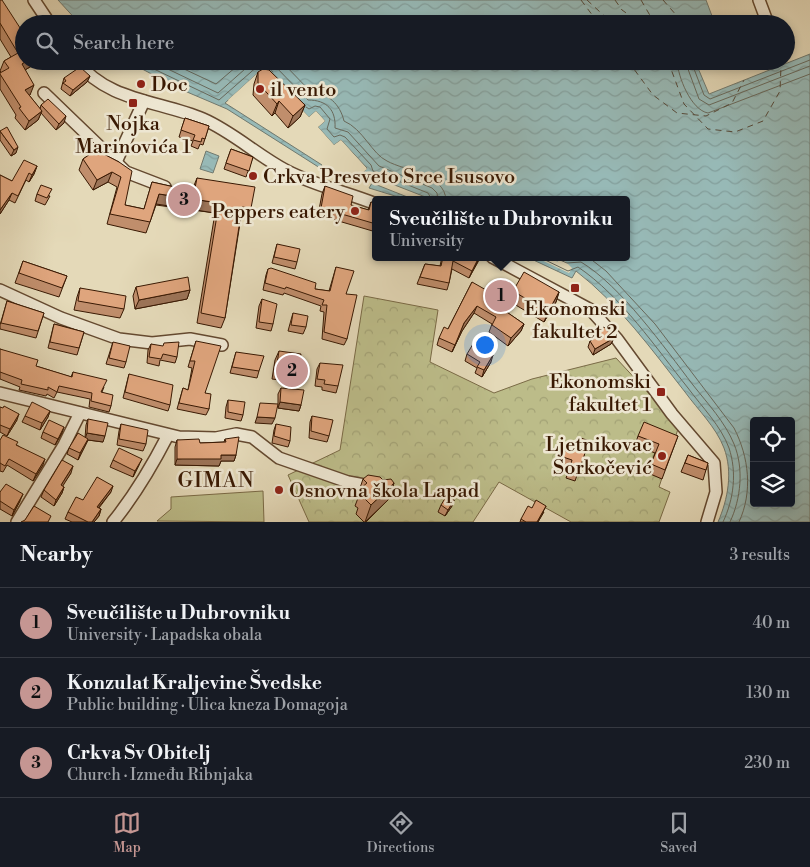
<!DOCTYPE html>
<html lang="en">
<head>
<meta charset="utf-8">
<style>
  :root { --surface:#171b24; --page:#20242c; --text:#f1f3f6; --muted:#9ea1a6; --line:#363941; --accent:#c59692 }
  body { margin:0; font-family:"Libre Bodoni",serif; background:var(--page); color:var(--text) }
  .controls { position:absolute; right:15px; bottom:15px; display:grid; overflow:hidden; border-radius:5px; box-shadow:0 2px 8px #0003 }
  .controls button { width:45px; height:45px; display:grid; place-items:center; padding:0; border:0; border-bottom:1px solid var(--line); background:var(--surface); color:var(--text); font:25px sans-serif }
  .you { position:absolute; left:484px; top:344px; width:18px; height:18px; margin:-12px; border:4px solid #fff; border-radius:50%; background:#1a73e8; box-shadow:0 0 0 8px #1a73e833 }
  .badge { display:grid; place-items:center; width:32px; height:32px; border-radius:50%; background:var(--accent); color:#111; font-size:16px; font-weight:700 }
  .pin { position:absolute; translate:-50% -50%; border:2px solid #fff; box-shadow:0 1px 5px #0006 }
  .popup { position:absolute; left:372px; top:196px; width:258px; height:65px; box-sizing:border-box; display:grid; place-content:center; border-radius:5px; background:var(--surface); filter:drop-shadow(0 1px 4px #0005); font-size:16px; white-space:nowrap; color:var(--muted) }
  .popup b { font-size:19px; color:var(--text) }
  .popup::after { content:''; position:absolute; left:50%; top:100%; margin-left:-10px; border:10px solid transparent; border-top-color:var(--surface) }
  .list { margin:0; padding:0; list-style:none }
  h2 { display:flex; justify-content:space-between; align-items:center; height:65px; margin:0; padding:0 20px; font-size:21px }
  h2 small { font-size:16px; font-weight:400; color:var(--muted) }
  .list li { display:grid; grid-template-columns:32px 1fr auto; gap:15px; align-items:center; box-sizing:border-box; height:70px; padding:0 20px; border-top:1px solid var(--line) }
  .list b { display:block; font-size:19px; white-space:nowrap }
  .list p { margin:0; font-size:16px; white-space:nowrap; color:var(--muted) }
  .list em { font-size:16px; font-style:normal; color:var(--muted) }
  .icon { flex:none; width:28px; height:28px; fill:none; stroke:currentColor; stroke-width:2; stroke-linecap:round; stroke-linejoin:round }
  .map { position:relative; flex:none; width:810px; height:522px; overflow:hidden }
  .search { position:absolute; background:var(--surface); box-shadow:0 2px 8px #0003; left:15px; right:15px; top:15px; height:55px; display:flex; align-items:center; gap:12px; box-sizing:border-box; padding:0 18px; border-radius:28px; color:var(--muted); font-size:19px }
  .sheet { height:275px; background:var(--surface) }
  nav { display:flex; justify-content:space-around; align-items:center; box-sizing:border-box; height:70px; border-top:1px solid var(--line); background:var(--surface); font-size:14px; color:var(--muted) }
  nav a { display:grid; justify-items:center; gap:2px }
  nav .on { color:var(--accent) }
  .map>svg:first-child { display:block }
  .grass { fill:#bcbc89; stroke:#7a6a46 }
  .forest { fill:url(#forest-crowns); stroke:#7a6a46 }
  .water { fill:url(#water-waves); stroke:#71796e; fill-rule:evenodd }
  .pier { fill:#e4d9b8 }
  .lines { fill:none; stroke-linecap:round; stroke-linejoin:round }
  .shore { stroke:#68695c; stroke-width:1 }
  .ferry { stroke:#554939; stroke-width:1; stroke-dasharray:6 5; stroke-linecap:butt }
  .street-casing { stroke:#644930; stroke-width:14 }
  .street { stroke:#ede6d1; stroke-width:11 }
  .wall { fill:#c08e6c; stroke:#391903 }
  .shaded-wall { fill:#9c7458; stroke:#391903 }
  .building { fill:#dfa57d; stroke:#391903 }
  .poi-dot { fill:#8f2418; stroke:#ede6d1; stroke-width:2 }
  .labels { text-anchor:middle; stroke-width:5; stroke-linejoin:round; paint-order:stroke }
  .poi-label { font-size:20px; fill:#391903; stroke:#ede6d1; text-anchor:start }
  .neighbourhood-label { font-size:21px; letter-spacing:1px; fill:#391903; stroke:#ede6d1 }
</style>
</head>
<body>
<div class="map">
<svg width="810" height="522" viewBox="0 0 810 522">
  <defs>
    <pattern id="forest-crowns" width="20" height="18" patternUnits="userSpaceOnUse" patternTransform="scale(1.25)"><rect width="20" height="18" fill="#bcbc89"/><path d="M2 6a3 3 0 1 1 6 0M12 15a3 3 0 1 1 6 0" fill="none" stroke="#a2a175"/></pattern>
    <pattern id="water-waves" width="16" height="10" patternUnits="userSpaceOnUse" patternTransform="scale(1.25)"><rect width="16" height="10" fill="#97b9b6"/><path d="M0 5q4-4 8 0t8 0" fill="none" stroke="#839e9b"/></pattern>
  </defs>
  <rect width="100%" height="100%" fill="#e4d9b8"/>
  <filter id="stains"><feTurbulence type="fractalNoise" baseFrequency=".004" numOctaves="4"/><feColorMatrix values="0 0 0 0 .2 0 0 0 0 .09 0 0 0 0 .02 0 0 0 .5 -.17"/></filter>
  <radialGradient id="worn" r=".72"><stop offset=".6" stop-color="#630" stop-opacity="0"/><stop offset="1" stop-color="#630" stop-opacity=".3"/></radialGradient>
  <path class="grass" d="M263,491L264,522L157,521L171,509V497Z"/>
  <path class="forest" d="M364,296L438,310L430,362L494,393L532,379L616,358L679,426L659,487L670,492L659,522H571L499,482L473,522H309L288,475L340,450Z"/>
  <g class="water">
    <path d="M58,0H706L715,24H80Z"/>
    <path d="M810,54V522H718C728,499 733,472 724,448C716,427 698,410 685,392C652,350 619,304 576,271L572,278L527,257H626V200H427L428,198L369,175L368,177L362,174L367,168L341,140L334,145L318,127L325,121L316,111L309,117L262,69L225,103L322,165L320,168L227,109L180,89L127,61H695L709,94ZM754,421H791V503H754Z"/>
    <path d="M206,151L219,156L213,173L200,169Z"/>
    <path d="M372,183L415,200H408L369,188Z"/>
  </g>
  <g class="pier">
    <path d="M262,69L309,117L316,111L325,121L318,127L334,145L341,140L367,169L359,175L364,169L340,143L333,147L316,128L322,121L316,114L307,119L262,72L230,102L228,100Z"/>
    <path d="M535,257H554L557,262L562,258L572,268L569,273Z"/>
  </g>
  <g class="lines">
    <g class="shore">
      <path d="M137,61L219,100L259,65H265L273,72"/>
      <path d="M151,61L218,93L254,61"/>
      <path d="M167,61L216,84L243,61"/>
      <path d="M270,61L308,100C327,100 336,110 335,128L348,132L379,166L432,188L437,193L438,200"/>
      <path d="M281,61L311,92C328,93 340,104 344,121C363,129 372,154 387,161C405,171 445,174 446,200"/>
      <path d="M677,61C678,77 691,110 708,113L810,74"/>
      <path d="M685,61L699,99L709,105L810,66"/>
      <path d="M691,61L704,95L710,99L810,60"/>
      <path d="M306,107L309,109L315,106L320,107L330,119L327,129L334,137L340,135L345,137L371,165L373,171L428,193L432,200"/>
      <path d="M539,257L568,271L578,267C621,296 656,348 688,388C702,407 721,426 729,448C737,472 734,499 723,522"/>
      <path d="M553,257L567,263L581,262C621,286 664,347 693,385C708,404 725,422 734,444C744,468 741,499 730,522"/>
      <path d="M588,257L606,271L655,324L734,428C749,457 753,492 739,522"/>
    </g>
    <g class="ferry">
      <path d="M581,0L599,24"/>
      <path d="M587,0L613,24"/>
      <path d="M615,0L622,10L642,24"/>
      <path d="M641,0L655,24"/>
      <path d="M663,0L684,24"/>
      <path d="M628,61L653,95L677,113L706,116L732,103L744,80"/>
      <path d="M668,61L684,104L708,129L735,132L763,121L780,91L781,66"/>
    </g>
    <g class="street-casing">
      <g id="street">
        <path d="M34,0L50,24"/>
        <path d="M759,0L768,24"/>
        <path d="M77,61C106,101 161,101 203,119C233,132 258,156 287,171C316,186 346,192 376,204"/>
        <path d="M717,61H727"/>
        <path d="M44,93L126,172L165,187"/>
        <path d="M116,162L144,101"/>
        <path d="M492,257L591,310L617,339L672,414L714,463L716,492L707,522"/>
        <path d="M0,290L61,318L119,339L152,343L190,339L222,345"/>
        <path d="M0,393L179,437L216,438L236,434L252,437L279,458L348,482L375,487"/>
        <path d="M17,522L64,445L80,413"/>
        <path d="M113,522C135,495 152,466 168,435"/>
      </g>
    </g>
    <use href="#street" class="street"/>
  </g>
  <g class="wall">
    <path d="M0,0L24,61H40L25,70L30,95H29L40,109L41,105L64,123L56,130L41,113L38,120L25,130L15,118L16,115L0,89V73L1,72L0,71L4,61L11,57L0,39Z"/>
    <path d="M258,72L305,105L300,117L288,128L275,113L272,116L253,95L254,84Z"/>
    <path d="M90,76L87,82L70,96L61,89L64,78Z"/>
    <path d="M185,118L209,126L203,145L200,144L198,149L191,146L193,141L179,137Z"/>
    <path d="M0,131L16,153L11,156L0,140Z"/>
    <path d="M87,140L104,153L103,154L119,162L125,205L144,209L152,182L188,190L193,188L197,178L251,208L247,219L241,217L225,318L221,328L197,323L215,213L156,205L146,233L107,224L117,187L108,182L93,190L79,170L83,159L92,153L85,146Z"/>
    <path d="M231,149L253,157L246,177L224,169Z"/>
    <path d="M37,166L34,174L29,182L26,180L15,203L9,200L0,214V175L12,181Z"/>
    <path d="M325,186L351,205L368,210L371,202L376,204V232L318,215L322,194Z"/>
    <path d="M37,194L50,196L45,205L35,201Z"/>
    <path d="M277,244L297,262L295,269L272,263Z"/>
    <path d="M442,257H480L469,278L452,269L449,283L447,290L417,284L425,264L440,266Z"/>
    <path d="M23,261L67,276L59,297L15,283Z"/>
    <path d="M336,267L346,294L347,339L344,345L322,339L324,312L320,311L321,306L284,293L283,295L263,290L266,275L268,269L315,289L329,291Z"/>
    <path d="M472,282L499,307L524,324L521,331L508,346L489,332L492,324L474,313L462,331L452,352L437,345L439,338L448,329Z"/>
    <path d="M136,287L190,290L187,299L135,309L133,296Z"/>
    <path d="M80,288L124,309L120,318L74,310L77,297Z"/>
    <path d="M513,291L559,292L556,302L544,322L509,301Z"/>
    <path d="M262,299L273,324L271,331L256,328L259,306Z"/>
    <path d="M7,301L44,313L36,338L0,329V325Z"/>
    <path d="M293,313L306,327L303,334L288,331L291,320Z"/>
    <path d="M54,324L84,332L77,355L48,348Z"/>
    <path d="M599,330L614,338L611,344L593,355L588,347L590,341L597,336Z"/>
    <path d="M196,341L205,393L209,409L206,415L177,409L183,388L188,390L192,368L188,367Z"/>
    <path d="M113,342L126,362L124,368L106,364Z"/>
    <path d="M151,344L177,357L175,363L160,360L159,366L147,363L148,350Z"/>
    <path d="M0,349L36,366L71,377L73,372L104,387L102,392L111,406L109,412L89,407L90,399L57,392L54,398L47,394L46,396L19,390L20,387L0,379Z"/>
    <path d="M279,351L298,373L295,382L272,379L275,360Z"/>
    <path d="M236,352L259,371L257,378L230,373Z"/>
    <path d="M467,354L491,362L482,377L475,373L477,368L465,361Z"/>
    <path d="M320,363L338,386L336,393L322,390V387L315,386L317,369Z"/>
    <path d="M129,374L170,405L168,411L123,398Z"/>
    <path d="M281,388L301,405L299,411L278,408V394Z"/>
    <path d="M228,400L243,415L241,421L225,418L226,407Z"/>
    <path d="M0,407L17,420L7,436L0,432Z"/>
    <path d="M50,411L48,417L40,430L22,422L25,416Z"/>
    <path d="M312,416L329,436L327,442L309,438L310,422Z"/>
    <path d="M88,419L103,442L88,440L78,460L67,454L69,448L85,438L86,425Z"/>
    <path d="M121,424L146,444L143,451L117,445L119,431Z"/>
    <path d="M276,424L290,441L288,447L272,443L274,430Z"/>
    <path d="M43,432L62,433L55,445L41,438Z"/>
    <path d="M638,436H678L662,479L648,473L655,453L635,445Z"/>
    <path d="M225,439L236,455L234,461H221L219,466L175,465V447L177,440L200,443L224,442Z"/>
    <path d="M0,440L17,445L43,465L33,481L7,465L3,472L0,471Z"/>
    <path d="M589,441L575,481L566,478L569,470L559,467L568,442L579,445Z"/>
    <path d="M688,455L708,463L703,480L681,472Z"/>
    <path d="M113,460L139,465L133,477L110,467Z"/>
    <path d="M71,473L62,486L64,487L62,493L54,506L41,497L44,490Z"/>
    <path d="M363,479L383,480L394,483L388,500L366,522H364L356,514L358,508L355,506L358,498L357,497Z"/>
    <path d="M0,492L20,501L12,516L0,509Z"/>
    <path d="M111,492L99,508L101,509L99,516L94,522H72L65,519L68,512L83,500Z"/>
    <path d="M454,500L452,506L445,516L438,512L441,505Z"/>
    <path d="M532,508L544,512L538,522H520L521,519Z"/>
  </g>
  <g class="shaded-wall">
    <path d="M26,61H40L18,74L22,64Z"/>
    <path d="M90,76L87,82L70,96L73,90Z"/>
    <path d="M34,85L30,95L22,99L25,90Z"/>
    <path d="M279,101L275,113L272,116L277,104Z"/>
    <path d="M305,105L300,117L288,128L293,116Z"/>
    <path d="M42,111L38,120L25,130L29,121Z"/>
    <path d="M66,116L64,123L56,130L59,124Z"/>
    <path d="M18,147L16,153L11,156L14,150Z"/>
    <path d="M37,166L34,174L29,182L32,175Z"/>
    <path d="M112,172L108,182L93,190L97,180Z"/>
    <path d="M12,193L9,200L0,214V210Z"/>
    <path d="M159,194L219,203L215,213L156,204Z"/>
    <path d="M480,257L478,262L469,278L472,271Z"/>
    <path d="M190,290L187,299L135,309L139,300Z"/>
    <path d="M559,292L556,302L544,322L548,312Z"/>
    <path d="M477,306L474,313L462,331L452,352L464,323Z"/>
    <path d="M524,324L521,331L508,346L511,338Z"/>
    <path d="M614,338L611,344L593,355L595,349Z"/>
    <path d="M493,355L491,362L482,377L484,370Z"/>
    <path d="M280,402L301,405L299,411L278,408Z"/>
    <path d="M50,411L48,417L40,430L42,423Z"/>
    <path d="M19,414L17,420L7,436L10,429Z"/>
    <path d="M257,417L275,418L272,424L255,423Z"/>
    <path d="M64,427L62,433L55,445Z"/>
    <path d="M87,433L105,436L103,442L88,440L78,460Z"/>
    <path d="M221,455H236L234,461H221L219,466L175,465L177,459Z"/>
    <path d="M45,459L43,465L33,481L36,474Z"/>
    <path d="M142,459L133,477L135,471Z"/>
    <path d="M73,466L71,473L59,492L61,485Z"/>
    <path d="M394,483L388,500L365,522L371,505Z"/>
    <path d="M113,486L111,492L94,513L97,507Z"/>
    <path d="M64,487L62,493L54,506L56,500Z"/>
    <path d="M23,494L20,501L12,516L14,510Z"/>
    <path d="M454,500L452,506L445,516L448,510Z"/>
    <path d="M546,506L538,522H537Z"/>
    <path d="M101,509L99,516L94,522H92Z"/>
  </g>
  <g class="building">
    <path d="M0,0H2L24,34V61H26L22,64L34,85L25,90L42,111L29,121L19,108L21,107L0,74V73L9,68L4,61L18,53L0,23Z"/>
    <path d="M80,67L90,76L73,90L63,83L66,81L64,78Z"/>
    <path d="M263,69L269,70L305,105L293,116L279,101L277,104L258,83V72Z"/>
    <path d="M48,99L66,116L59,124L41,105Z"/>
    <path d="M185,118L209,126L205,139L202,138L201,142L193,140L195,135L181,130Z"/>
    <path d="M7,127L18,147L14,150L0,131Z"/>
    <path d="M89,138L104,153L102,154L87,140Z"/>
    <path d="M231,149L253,157L249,171L226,163Z"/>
    <path d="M96,150L119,162L132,171L125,205L144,209L152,182L188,190L195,188L197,178L255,187L251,208L242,207L225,318L201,313L219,203L159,194L150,222L110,214L121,177L112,172L97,180L83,159Z"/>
    <path d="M24,160L37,166L32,175L29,173L18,196L12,193L0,210V175L12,181Z"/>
    <path d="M41,185L52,189L47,198L37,194Z"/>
    <path d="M325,186L353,196L351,205L369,210L371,202L376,204V224L321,208Z"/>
    <path d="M277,244L300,249L297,262L274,257Z"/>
    <path d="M443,257H479L472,271L453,261L449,283L420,277L425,264L441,266Z"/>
    <path d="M23,261L67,276L62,288L19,273Z"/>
    <path d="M336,267L354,271L346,294L357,295L347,339L324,332L327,305H322L324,300L286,287L285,289L265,283L268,269L271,268L316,283L315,289L330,291Z"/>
    <path d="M524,272L559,292L548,312L513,291Z"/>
    <path d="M188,277L190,290L139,300L136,287Z"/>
    <path d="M472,282L502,299L498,306L524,324L511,338L492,325L496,317L477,306L464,323L455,345L439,338L444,327L448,329Z"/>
    <path d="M80,288L126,296L124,309L78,301Z"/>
    <path d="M262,299L277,304L273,324L259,322Z"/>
    <path d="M7,301L44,313L38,331L1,323Z"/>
    <path d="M293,313L308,316L306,327L291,325Z"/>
    <path d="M54,324L84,332L79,348L50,342Z"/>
    <path d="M604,327L614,338L595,349L590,341L601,334L599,330Z"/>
    <path d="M196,341L221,346L205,393L211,394L209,409L179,403L183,388L188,390L195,361H190Z"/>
    <path d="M113,342L130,346L126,362L109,358Z"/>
    <path d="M179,342L177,357L163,354L161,359L149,357L151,344L163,346L164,343Z"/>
    <path d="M473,344L493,355L484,370L477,367L480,362L467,354Z"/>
    <path d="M0,349L38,360L36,366L72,377L73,372L107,380L101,392L113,395L111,406L91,401L92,393L59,386L57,392L48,387V390L21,384L22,380L0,372Z"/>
    <path d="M279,351L301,354L298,373L276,370Z"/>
    <path d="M236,352L264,356L259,371L232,367Z"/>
    <path d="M320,363L343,365L338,386L324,384L325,380L317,379Z"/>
    <path d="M129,374L173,385L170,405L125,392Z"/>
    <path d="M281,388L304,390L301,405L280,402Z"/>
    <path d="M228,400L245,402L243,415L228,412Z"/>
    <path d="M32,402L50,411L42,423L25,416Z"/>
    <path d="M260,403L278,404L275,418L257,417Z"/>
    <path d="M4,406L19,414L10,429L0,425V407L3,408Z"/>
    <path d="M312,416L333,420L329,436L311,431Z"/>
    <path d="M88,419L108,423L105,436L87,433Z"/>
    <path d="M49,420L64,427L58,439L43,432Z"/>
    <path d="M644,422L678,436L665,470L651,464L659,444L638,436Z"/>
    <path d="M121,424L148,430L146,444L119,439Z"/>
    <path d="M276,424L291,427L290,441L274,436Z"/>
    <path d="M78,433L88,439L80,453L69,448Z"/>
    <path d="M3,435L18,442L16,445L45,459L36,474L9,459L5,466L0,463V440Z"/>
    <path d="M239,437L236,455H221V459H177V440L199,439L200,443L226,442L225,439Z"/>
    <path d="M581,438L589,441L579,471L570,468L572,460L563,457L568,442L579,445Z"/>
    <path d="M119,448L142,459L135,471L113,460Z"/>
    <path d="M688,455L708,463L706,470L685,463Z"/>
    <path d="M62,460L73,466L61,485L64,487L56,500L44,490Z"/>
    <path d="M368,475L380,477L383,480L391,479L394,483L371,505L362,496L366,493L361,488L367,483L363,479Z"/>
    <path d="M97,477L113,486L97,507L101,509L92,522H88L68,512L76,497L83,500Z"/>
    <path d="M6,484L23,494L14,510L0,501V492Z"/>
    <path d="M447,495L454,500L448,510L441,505Z"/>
    <path d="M536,500L546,506L537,522H526L521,519L528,506L532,508Z"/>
    <path d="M34,506L51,516L48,522H21L25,520Z"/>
  </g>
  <g class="poi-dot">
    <circle cx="141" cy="84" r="5"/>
    <circle cx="260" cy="89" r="5"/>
    <rect x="128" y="98" width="10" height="10" rx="2.5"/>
    <circle cx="253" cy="176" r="5"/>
    <circle cx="355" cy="211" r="5"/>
    <rect x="570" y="283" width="10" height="10" rx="2.5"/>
    <rect x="656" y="387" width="10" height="10" rx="2.5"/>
    <circle cx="662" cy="456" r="5"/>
    <circle cx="279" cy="490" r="5"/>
  </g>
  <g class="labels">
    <g class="poi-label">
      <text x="151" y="91">Doc</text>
      <text x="270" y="96">il vento</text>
      <text x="133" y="130" text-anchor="middle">Nojka<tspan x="133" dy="23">Marinovića 1</tspan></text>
      <text x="263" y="183">Crkva Presveto Srce Isusovo</text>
      <text x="345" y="218" text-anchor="end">Peppers eatery</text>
      <text x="575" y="315" text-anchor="middle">Ekonomski<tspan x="575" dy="23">fakultet 2</tspan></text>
      <text x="651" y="388" text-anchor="end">Ekonomski<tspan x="651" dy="23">fakultet 1</tspan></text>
      <text x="652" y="451" text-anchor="end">Ljetnikovac<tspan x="652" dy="23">Sorkočević</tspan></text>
      <text x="289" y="497">Osnovna škola Lapad</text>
    </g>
    <g class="neighbourhood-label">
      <text x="216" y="487">GIMAN</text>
    </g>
  </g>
  <rect width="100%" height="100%" filter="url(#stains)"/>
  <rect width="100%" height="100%" fill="url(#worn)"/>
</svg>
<div class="controls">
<button><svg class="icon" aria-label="locate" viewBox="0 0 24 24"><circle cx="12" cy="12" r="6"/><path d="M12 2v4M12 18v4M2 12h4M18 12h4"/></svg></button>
<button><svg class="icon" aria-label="layers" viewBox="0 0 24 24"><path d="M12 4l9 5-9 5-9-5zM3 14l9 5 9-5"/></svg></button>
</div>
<div class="you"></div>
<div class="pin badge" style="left:501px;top:296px">1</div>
<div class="popup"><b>Sveučilište u Dubrovniku</b>University</div>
<div class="pin badge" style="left:292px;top:371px">2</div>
<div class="pin badge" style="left:184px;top:200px">3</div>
<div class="search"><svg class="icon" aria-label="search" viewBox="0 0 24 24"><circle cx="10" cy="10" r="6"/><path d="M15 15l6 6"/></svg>Search here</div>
</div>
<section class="sheet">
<h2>Nearby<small>3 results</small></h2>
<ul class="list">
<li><span class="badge">1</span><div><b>Sveučilište u Dubrovniku</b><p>University · Lapadska obala</p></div><em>40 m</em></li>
<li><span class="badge">2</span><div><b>Konzulat Kraljevine Švedske</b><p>Public building · Ulica kneza Domagoja</p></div><em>130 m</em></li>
<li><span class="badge">3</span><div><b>Crkva Sv Obitelj</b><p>Church · Između Ribnjaka</p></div><em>230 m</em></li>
</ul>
</section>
<nav>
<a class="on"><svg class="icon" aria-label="map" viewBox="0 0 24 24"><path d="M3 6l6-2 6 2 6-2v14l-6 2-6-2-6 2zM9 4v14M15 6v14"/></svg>Map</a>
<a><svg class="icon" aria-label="directions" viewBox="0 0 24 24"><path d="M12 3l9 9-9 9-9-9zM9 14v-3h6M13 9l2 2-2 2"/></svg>Directions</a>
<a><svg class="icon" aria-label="saved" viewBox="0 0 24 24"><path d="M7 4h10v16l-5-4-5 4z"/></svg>Saved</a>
</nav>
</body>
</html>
